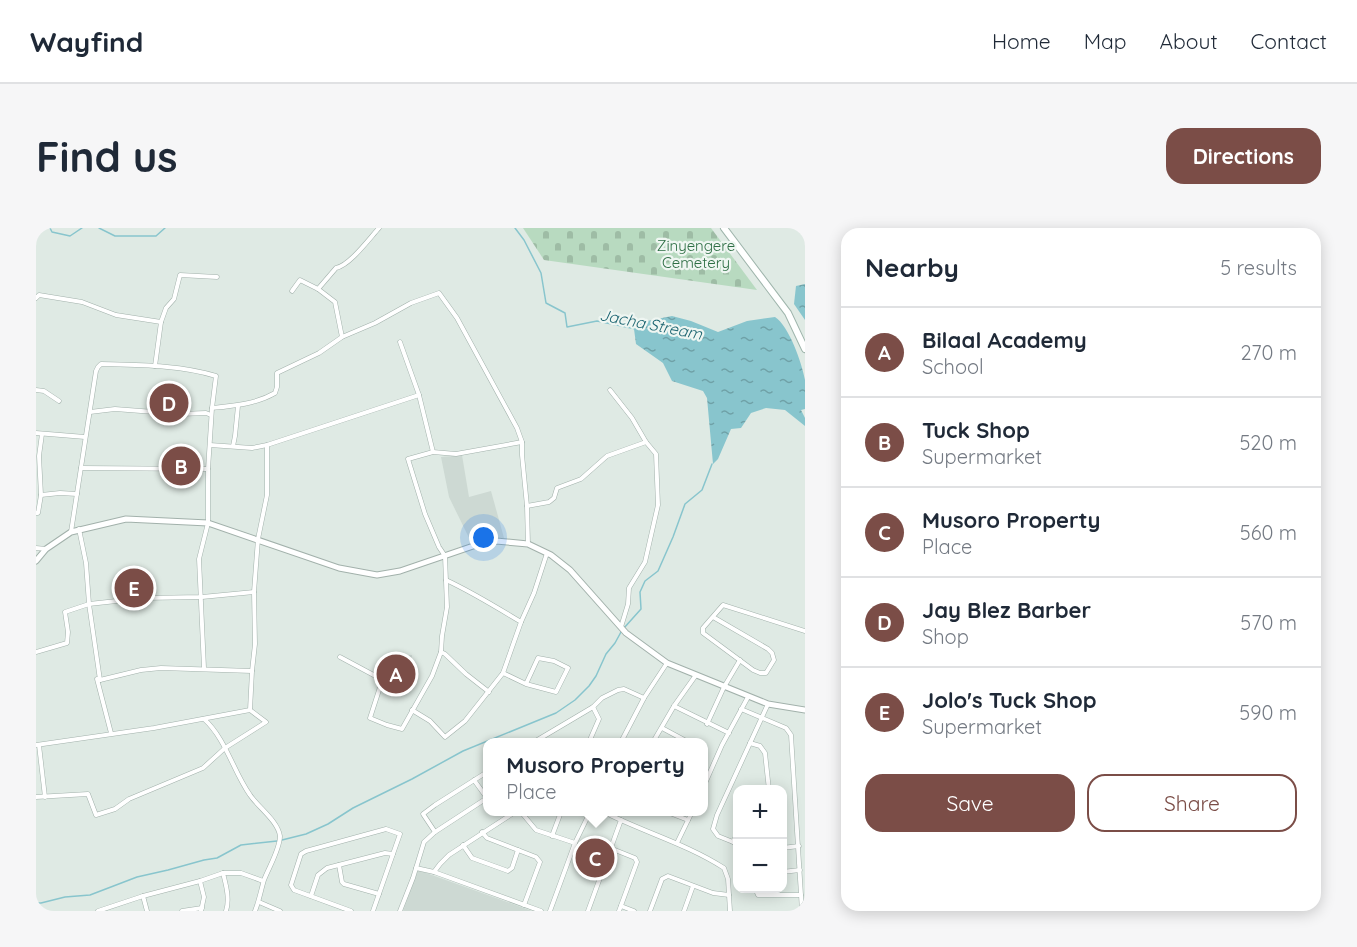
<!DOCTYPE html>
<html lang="en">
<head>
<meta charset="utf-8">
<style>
  :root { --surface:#fff; --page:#f6f6f7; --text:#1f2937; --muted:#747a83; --line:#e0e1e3; --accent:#7b4d47 }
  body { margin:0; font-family:Quicksand,sans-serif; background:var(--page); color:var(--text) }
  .controls { position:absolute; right:18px; bottom:18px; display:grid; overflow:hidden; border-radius:12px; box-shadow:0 3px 15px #0003 }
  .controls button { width:54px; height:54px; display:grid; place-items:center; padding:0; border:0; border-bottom:2px solid var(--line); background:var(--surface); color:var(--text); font:30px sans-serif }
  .you { position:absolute; left:448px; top:310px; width:21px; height:21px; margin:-15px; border:4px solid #fff; border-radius:50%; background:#1a73e8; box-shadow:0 0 0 9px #1a73e833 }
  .badge { display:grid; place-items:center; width:39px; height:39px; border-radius:50%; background:var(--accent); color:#fff; font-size:20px; font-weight:700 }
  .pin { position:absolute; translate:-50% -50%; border:3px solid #fff; box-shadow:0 2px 6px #0006 }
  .popup { position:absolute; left:447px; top:510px; width:225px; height:78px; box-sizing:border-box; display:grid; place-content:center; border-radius:12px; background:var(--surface); filter:drop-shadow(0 2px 4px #0005); font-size:20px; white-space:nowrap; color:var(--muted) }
  .popup b { font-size:22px; color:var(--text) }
  .popup::after { content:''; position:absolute; left:50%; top:100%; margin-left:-12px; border:12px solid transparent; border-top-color:var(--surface) }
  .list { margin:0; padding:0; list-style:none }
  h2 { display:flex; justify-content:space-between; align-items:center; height:78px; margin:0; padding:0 24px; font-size:26px }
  h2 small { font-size:20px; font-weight:400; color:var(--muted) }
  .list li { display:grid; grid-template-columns:39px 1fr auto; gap:18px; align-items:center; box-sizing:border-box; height:90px; padding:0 24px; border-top:2px solid var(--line) }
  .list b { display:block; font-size:22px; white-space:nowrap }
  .list p { margin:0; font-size:20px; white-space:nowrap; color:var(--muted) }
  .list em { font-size:20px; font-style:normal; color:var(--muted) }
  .actions { display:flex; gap:12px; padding:18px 24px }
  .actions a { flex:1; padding:14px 0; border:2px solid var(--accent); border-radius:18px; text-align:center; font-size:21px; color:var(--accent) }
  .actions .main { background:var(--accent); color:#fff }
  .map { position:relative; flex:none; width:769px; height:683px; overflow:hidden; border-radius:18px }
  header { display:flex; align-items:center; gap:36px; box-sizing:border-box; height:84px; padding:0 30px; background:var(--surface); border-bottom:2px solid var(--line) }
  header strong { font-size:28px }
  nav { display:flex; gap:33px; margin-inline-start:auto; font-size:21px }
  .intro { display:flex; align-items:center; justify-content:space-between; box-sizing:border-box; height:144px; padding:0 36px }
  h1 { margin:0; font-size:42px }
  .button { padding:15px 27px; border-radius:18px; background:var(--accent); color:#fff; font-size:21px; font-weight:700 }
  main { display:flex; gap:36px; padding:0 36px }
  aside { flex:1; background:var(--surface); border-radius:18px; box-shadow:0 3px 15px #0003 }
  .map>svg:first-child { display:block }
  .built { fill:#cdd9d3 }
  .cemetery { fill:url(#cemetery-stones) }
  .water { fill:url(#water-ripples) }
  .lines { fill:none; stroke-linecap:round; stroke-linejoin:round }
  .stream { stroke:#88c5cd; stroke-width:1.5 }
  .minor-casing { stroke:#a2b1ab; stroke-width:5 }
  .tertiary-casing { stroke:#a2b1ab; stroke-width:7 }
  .secondary-casing { stroke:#9fb5ac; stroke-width:8 }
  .minor { stroke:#fff; stroke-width:4 }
  .tertiary { stroke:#fff; stroke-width:5 }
  .secondary { stroke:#fff; stroke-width:6 }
  .labels { text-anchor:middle; stroke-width:4.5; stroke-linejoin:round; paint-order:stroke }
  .park-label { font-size:15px; fill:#2d6e44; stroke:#eff6f2 }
  .water-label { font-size:16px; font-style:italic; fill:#1e6672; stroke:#eff6f2 }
</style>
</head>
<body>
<header>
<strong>Wayfind</strong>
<nav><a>Home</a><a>Map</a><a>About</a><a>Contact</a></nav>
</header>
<div class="intro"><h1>Find us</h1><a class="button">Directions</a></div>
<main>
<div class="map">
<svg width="769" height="683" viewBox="0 0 769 683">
  <defs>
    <pattern id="cemetery-stones" width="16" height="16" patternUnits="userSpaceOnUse" patternTransform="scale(1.5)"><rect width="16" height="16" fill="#b8dac0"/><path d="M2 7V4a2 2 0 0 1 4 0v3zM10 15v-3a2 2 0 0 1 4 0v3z" fill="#9ebca5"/></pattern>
    <pattern id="water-ripples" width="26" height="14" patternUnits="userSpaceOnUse" patternTransform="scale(1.5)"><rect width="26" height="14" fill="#88c5cd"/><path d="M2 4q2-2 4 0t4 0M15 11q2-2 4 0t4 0" fill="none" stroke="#6fa1a7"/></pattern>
  </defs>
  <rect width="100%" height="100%" fill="#dfeae4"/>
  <g class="built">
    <path d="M426,227L433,269L455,263L468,310L436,316L413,269L405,229Z"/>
    <path d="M376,427L375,440L369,455L346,453L352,428Z"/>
    <path d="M382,642L496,683H367Z"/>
  </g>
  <path class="cemetery" d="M487,0H675L721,62L508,32Z"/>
  <g class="water">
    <path d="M769,56V92L758,76L760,58Z"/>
    <path d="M636,88L655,93L682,104L711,93L739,89C753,98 766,135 769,152C769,161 769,172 769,181L765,182L769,190V198L749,182L730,180L715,185L705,200L695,201L682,231L677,236L671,170L667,163L636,153L627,135L600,116L598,101L606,94Z"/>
  </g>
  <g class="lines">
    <g class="stream">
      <path d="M14,0L16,4L34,8L46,0"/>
      <path d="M63,0L79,8H120L129,0"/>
      <path d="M479,0L488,12L505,45L510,75L529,85L531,99L561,93L600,101"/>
      <path d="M588,400L605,381L604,364L609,353L622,343L637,309L649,276L666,262L676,236"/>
      <path d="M246,612L270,606L292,596L317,580L376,551L427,523L520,485L539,472L553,458L560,448L570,426L579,415L585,404"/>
      <path d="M0,675H5L29,669L54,667L101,649L132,642L168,632L181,630L205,617L241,613"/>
    </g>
    <g class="minor-casing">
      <g id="minor">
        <path d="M282,61L300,40C314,37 333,11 343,0"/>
        <path d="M256,63L264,52L282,61L299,74L306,109"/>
        <path d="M0,70L3,67L46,74L80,87L125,94"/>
        <path d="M364,114L383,167L397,224"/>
        <path d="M119,138L125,94L130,80L138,71L144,47L181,49"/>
        <path d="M0,162L8,163L23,173"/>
        <path d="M574,162L596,190L610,214"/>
        <path d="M176,180C197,178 220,176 239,165L241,159V145L283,125L306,109L339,95L375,75L403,65L421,90L481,200L486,214V227L491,278L492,316"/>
        <path d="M54,184L79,181L144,186L170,185L175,187"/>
        <path d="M0,205L49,209"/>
        <path d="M174,217L216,220L231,217L383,167"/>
        <path d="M197,218L199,208L202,178"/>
        <path d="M45,240L172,241"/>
        <path d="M5,267L24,265L41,266"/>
        <path d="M491,278L513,274L518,270L521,260L545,251L571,228L610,214L620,226L622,277L609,334L593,360L592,376L585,399"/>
        <path d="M0,285H2L5,267L3,228L6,206"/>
        <path d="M43,301L50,335L53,376L64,452"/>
        <path d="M35,304L60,143L62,139L65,136C102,137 145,137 180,148L176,180L172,241V295L163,331L168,440"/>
        <path d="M0,320L10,321"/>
        <path d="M677,389L732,421L736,425L738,432L730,445H724L717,442L667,405V400L687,377L769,403"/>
        <path d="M485,394L498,365L511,325"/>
        <path d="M0,424L31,415L32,404L29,384L53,376L108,370L166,369L218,364"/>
        <path d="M405,424L409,426L430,446L453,464"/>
        <path d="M304,429L345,451V456L334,490L351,497L366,501L396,448L405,424L406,408L411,379L409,328L403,319L389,286L372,231L397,224L420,226L486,214"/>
        <path d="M467,445L490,456L520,464L532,440L518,433L502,430L490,456"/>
        <path d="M638,478L693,505"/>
        <path d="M705,481L750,500L755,507L766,683"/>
        <path d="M214,482L216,443L219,416L218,364L222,311L231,267V217"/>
        <path d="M376,482L394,493L409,509L429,493L467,445L485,394C460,379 436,364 410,352"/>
        <path d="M168,491C190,511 197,543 214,567C222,579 242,593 244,608C244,621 233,639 228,652C225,662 223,673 219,683"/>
        <path d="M671,496L688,459L704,432"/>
        <path d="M626,500L652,514"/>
        <path d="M75,505L61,451L64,452L105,442L125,440L216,443"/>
        <path d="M498,514L557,479L566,470L582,462L588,461L608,470"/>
        <path d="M553,514L563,491L557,479"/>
        <path d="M585,514L608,470L631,435"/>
        <path d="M617,514L638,478L660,447"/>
        <path d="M714,515L724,518L729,525L733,562"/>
        <path d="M0,517L118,500L214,482L230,494L189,520L167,540L93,571L79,581L60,587L52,566L0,569"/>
        <path d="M3,517L9,569"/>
        <path d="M438,552L451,570"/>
        <path d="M667,560L686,517L712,469"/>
        <path d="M485,584L500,602L539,615"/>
        <path d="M568,584C607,604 651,616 688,640L692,651L694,683"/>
        <path d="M631,584L652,592"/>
        <path d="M399,604L387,586L399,577L451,544"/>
        <path d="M446,604L451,610L500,629L504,634L488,677"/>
        <path d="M516,608L525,584"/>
        <path d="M697,614L702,604"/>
        <path d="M641,615L656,584"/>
        <path d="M702,616L682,608L677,601L681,587L732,476"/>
        <path d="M427,617L436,630L472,643L476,640L482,622"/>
        <path d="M574,620L599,630L601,634L583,683"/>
        <path d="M746,620L763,618"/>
        <path d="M303,637L306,654L308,656L343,666"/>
        <path d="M380,640L398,644L505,683"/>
        <path d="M398,644L404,636L413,627L479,584"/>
        <path d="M746,644L764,642"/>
        <path d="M187,645C190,657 194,671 190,683"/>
        <path d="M164,653L168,669L165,683"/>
        <path d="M719,660L722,667H765"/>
        <path d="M107,668L111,683"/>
        <path d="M275,668L282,647L291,640L349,625L357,626"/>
        <path d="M223,674L244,683"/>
        <path d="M585,678L598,683"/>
        <path d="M62,683L107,668L164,653L187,645H205L227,653"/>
        <path d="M146,683L166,680"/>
        <path d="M315,683L258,662L255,657L265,626L270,623L350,601L364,606L337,683"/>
        <path d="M364,683L377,650L388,614L399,604L451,570"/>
        <path d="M514,683L539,615L554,584"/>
        <path d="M552,683L585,592"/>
        <path d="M614,683L626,651L632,648L677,665L693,667"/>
        <path d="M648,683L657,658"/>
      </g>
    </g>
    <g class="tertiary-casing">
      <path id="tertiary" d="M0,333L10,321L35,304L90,291L172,295L303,340L341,347L364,343L449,314L460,313L492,316L515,327L534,342L590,405L631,435L732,476L769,482"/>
    </g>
    <g class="secondary-casing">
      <path id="secondary" d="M688,0L752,85L769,121"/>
    </g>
    <use href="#minor" class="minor"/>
    <use href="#tertiary" class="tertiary"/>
    <use href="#secondary" class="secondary"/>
  </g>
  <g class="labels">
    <g class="park-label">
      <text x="660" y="23">Zinyengere<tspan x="660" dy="17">Cemetery</tspan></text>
    </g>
    <g class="water-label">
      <text transform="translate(615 96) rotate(11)" y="6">Jacha Stream</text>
    </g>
  </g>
</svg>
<div class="controls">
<button>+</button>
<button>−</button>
</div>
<div class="you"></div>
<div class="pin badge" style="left:360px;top:446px">A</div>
<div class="pin badge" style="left:145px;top:238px">B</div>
<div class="pin badge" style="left:559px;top:630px">C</div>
<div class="popup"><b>Musoro Property</b>Place</div>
<div class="pin badge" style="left:133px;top:175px">D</div>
<div class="pin badge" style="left:98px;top:360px">E</div>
</div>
<aside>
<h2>Nearby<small>5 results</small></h2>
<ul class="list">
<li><span class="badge">A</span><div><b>Bilaal Academy</b><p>School</p></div><em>270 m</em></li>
<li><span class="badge">B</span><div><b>Tuck Shop</b><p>Supermarket</p></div><em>520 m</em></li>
<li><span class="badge">C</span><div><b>Musoro Property</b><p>Place</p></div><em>560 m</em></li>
<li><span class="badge">D</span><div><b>Jay Blez Barber</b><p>Shop</p></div><em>570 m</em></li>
<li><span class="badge">E</span><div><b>Jolo's Tuck Shop</b><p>Supermarket</p></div><em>590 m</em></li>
</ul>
<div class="actions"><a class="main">Save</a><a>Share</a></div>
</aside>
</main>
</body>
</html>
